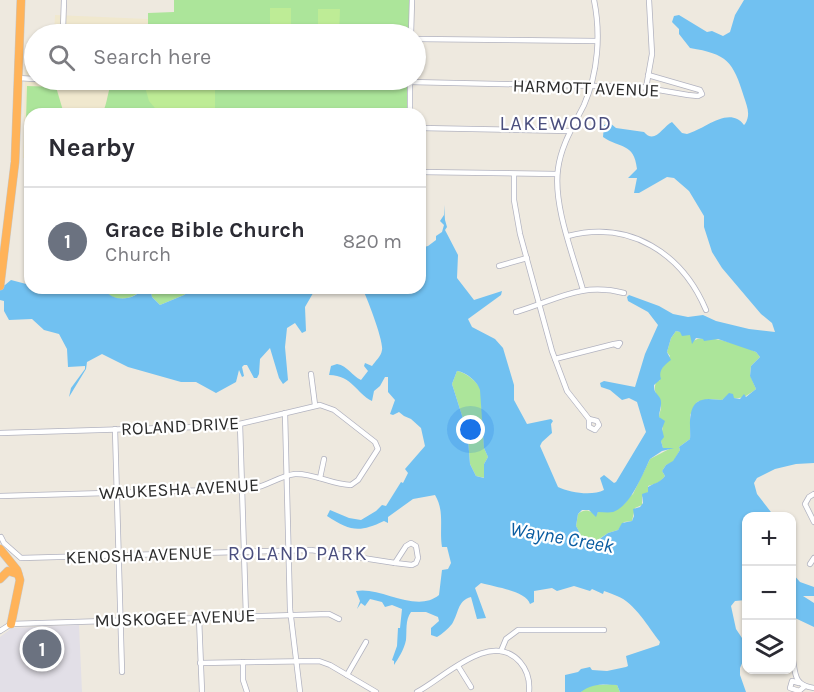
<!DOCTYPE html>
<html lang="en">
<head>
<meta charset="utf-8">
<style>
  :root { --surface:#fff; --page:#f2f2f3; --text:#2b2b33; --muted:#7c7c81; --line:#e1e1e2; --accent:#3d4bfd }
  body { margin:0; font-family:Karla,sans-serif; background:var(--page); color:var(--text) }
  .controls { position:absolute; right:18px; bottom:18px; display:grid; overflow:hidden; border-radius:12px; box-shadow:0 2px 4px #0004 }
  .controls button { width:54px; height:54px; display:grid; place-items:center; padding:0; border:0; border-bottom:2px solid var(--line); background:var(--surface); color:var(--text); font:30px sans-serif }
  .you { position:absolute; left:471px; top:430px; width:21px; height:21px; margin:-15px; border:4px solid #fff; border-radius:50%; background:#1a73e8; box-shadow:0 0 0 9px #1a73e833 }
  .badge { display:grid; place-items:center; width:39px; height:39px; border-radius:50%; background:var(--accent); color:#fff; font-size:20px; font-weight:700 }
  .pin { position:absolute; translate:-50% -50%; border:3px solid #fff; box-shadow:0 2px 6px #0006 }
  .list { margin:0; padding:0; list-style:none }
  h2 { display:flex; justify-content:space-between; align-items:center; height:78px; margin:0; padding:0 24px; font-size:26px }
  h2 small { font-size:20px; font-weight:400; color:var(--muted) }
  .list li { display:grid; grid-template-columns:39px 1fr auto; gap:18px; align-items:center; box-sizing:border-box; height:108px; padding:0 24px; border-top:2px solid var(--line) }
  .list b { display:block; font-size:22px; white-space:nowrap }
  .list p { margin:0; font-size:20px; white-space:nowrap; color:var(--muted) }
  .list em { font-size:20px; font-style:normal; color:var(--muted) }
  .icon { flex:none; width:33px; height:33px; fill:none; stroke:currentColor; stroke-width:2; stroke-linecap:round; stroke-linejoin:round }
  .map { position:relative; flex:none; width:814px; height:692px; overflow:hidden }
  .search { position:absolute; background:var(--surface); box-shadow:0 2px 4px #0004; left:24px; top:24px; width:402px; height:66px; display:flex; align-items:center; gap:15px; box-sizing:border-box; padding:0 21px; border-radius:33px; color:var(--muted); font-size:22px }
  .panel { position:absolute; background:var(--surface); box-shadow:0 2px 4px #0004; left:24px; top:108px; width:402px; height:186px; border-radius:18px }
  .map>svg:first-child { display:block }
  .industrial { fill:#e2dfe7 }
  .education { fill:#f0e8ce }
  .green { fill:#ace59a }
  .pitch { fill:#beec96 }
  .water { fill:#71c1f1; fill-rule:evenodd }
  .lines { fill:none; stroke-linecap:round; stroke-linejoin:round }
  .street-casing { stroke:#b2b3c0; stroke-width:6 }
  .highway-casing { stroke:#c8c8c8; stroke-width:9 }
  .street { stroke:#fff; stroke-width:4.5 }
  .highway { stroke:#ffb359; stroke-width:8 }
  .labels { text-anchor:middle; stroke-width:4.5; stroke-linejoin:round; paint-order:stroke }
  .street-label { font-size:18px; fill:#2c2c2c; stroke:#fff }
  .neighbourhood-label { font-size:20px; letter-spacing:1.5px; fill:#4b4f7e; stroke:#fff }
  .water-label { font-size:20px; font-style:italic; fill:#0b5da1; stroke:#fff }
</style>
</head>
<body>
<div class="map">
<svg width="814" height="692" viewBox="0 0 814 692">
  <rect width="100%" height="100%" fill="#eee9df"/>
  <path class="industrial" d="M79,625L82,692H0V637L12,628Z"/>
  <g class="education">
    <path d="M55,15L148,19V34H54Z"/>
    <path d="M26,54H34V80H122L106,114H30V158H23Z"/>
  </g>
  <g class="green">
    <path d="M174,0H412L411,34H148V13L174,12Z"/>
    <path d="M113,80H411L410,114H102C108,103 107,91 113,80Z"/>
    <path d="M27,86L56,87L64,114H30V155H25Z"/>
    <path d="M104,288H143V289C133,300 111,304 104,288Z"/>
    <path d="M150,288H194L184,295L160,305L152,297Z"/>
    <path d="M676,331L691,335L692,342C703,332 741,345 756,352L760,357L751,366L750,375L756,389C746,397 739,401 727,396L722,400L709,399L697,402L690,415V439L679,447L680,450L673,462L666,465L662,471L665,476C660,483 655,484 648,486V492L642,497V505L635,508L632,521L624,522L618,530L608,533L593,543L587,544C581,539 580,532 576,526L578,514C586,508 588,511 597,514L598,512C606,512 616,510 623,505C627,502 628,497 633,494L650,459L671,448H663L661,441L663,423L659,417C659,414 661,410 661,407C660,396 652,395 656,382L660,380V371L670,356L667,352L671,338Z"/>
    <path d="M457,371C465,372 478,382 481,390L484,448L488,457L484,464L485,478L476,476L470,464L467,427L465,425L452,384Z"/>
    <path d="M612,684L617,685L620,692H581C589,682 600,686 612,684Z"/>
  </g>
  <g class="pitch">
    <rect x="270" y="8" width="21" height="26"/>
    <path d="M318,9H340L339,34H318Z"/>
    <path d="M143,80H215V114H160L149,101Z"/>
  </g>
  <g class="water">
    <path d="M744,0H814V463L796,464L775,469L757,478L754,483L757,494L774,516H746V600L735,601L731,606L736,629L746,644V654L740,668V675L746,692H620L617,685C603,684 591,684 581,692H565V675L578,672L581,669L590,667L592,670L607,671L626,667L628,666L626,656L659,645L660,642C648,627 635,603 617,596C613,594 609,593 604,591L603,594L592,589L590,591L574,586L557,591L552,588L534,591V602L530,604C526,591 495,587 481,583L475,588L486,618L477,619L471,597C457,601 459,613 452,624C448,629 442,634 437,637L431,635V628L439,621L438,617L426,612H411C405,620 407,631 406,640C404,650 398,659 394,665V661L392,660L397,646L398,628H400L402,609L392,605L385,607L382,602L370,599L365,606L361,603L357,609L360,601L356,591C381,586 416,614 439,595L442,570L448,569L451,563L447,547H442C439,529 445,511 435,495L413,499L388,517V523L384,521C359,533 350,531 327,516L330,510L349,518L361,520L376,511L382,505L386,506L401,482L403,483L408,473L405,469L425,446L421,428L411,419L404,416L399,412L393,415L390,414L395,400L388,392V377H385L380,386L374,391L372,401C356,393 353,376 329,375L331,366L337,364C348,366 352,376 361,380L368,371L364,366L365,363L372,366C375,361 381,357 382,350C384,342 367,297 362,288H420V248L428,246L436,240V236L442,232L444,225L440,221L444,215V205L445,220L447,227L445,230L458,255L457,278L474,300L502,291L501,295L468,319L472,327L495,339L503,348L514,385V400L527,424L551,419L553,421L551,424L552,433L542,442L540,446L558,487C570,493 593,496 604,490L600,478L604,475L614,483L616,482L646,432L637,402L629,398L622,400L610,390L601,387L600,383L604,381L635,387L645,354L658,325L648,312L628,301L627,297L629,295L659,306L673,314L688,317L703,315L716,321L749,329L775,332L772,323L761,314L722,268L712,252L704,227V216L689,191L674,178L667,177L639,193H634L637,178H628L637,169C634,142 620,149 603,137L604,125L610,123L616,128L644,132C655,145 663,126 672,122L682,133L687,134C704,130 729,105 744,125L745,124C751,115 747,106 744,97C733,61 727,54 690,48L679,34V29L672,22L674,16L679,15L707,32L712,31L723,36L730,32L735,15ZM676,331L680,332L682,336L690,335L692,344L696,338L703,339L704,341L718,339L756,352L760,357L751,366L750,376L756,389L746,397L744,394L740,399L734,398L733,394L729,393L722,400C716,400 708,398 702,400C686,404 691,428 690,439L679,447L680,450L673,461L666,465L662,471L665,476C660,483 654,483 648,487V492L642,494L643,503L640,507L633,509L634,516L632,521L622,523L618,530L608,533L594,543L587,544C581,539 580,532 576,526L578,514L582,510H589L596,517L598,512C603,512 608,513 613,512C631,506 643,473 650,459L662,451L674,448H663L661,441L664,437L662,429L665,421L659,417C659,411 663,404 660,398C656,392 654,393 654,385L661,379C658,371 664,365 671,360L667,352L671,338ZM457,371C466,372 478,382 480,390L484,448L488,457L484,464V478L476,476L470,464L467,427L465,425L452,384Z"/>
    <path d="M11,280L30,285V288L46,292C57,286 72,289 83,293L91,288H104C111,303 135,301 143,288H150L152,297L160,305L184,295L194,288H316L305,307L306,331L302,333L295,323L287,328L285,347L288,380L283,384L279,378L270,348L260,359L259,374L257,378H254L247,365H244L242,367L244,376L242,377L239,370L236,382L216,393L196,382H181L128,367L102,354L87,362L86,369L69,397L71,388L85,369V366L68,367L67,349L59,334L44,330L32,319L9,320L4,311V301L0,300V285H5Z"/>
    <path d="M792,573L800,582L814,587V596H803L814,603V627L795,618L792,614Z"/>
  </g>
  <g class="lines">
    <g class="street-casing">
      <g id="street">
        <path d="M63,29L64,0"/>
        <path d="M56,34L59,31L63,29L69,34"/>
        <path d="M411,34L412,0"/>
        <path d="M416,39L597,41"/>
        <path d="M18,78L34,79"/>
        <path d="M410,82L641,87L688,95L698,96L702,94L700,90L648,75"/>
        <path d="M410,82V114"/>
        <path d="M646,88L652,54L649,0"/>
        <path d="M420,128L570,131"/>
        <path d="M420,172L557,174"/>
        <path d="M514,174V200L520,234L552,351L567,391L589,419"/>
        <path d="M568,236C630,220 682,253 706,310"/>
        <path d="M499,266L527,258"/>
        <path d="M583,290C573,255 553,205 558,169C561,145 574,125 584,105C598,73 601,34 594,0"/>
        <path d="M516,312C557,300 580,282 624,293"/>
        <path d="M555,359L614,344L618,346L620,343L614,344"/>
        <path d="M311,374L315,405"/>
        <path d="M285,413L290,609L300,692"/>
        <path d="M589,419L597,421L599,425L595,430L589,427Z"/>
        <path d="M240,424L246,616"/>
        <path d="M115,429L122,672"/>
        <path d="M0,433L231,426L320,405L334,410L375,442L378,449L358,480L351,485C332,485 314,473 295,474C279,476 266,487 250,489L0,496"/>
        <path d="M320,478L324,459"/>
        <path d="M814,494L809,497L805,504L814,522"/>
        <path d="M1,537L4,543L21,558L311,550L395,563"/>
        <path d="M411,543L416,546L418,558L416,563L412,565L395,563L406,546Z"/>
        <path d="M810,564L814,558"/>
        <path d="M199,618L202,692"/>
        <path d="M0,631L11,624L329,614L339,619"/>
        <path d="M501,651L506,639L518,630H604"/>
        <path d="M792,655C796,672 792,685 814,688"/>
        <path d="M243,662V680L247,692"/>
        <path d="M200,663L319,661L330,665L376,692"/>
        <path d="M458,666L471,687"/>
        <path d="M347,675L366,642"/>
        <path d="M799,683L792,681L790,688L799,691L805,686"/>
        <path d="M417,692C444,678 491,629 520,662C527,670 530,681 529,692"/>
      </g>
    </g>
    <g class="highway-casing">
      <g id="highway">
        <path d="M0,286L15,162L21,0"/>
        <path d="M0,549L17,570L20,580L11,624"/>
        <path d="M0,579L8,571L18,574"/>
      </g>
    </g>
    <use href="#street" class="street"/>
    <use href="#highway" class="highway"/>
  </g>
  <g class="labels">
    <g class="street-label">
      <text transform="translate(586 88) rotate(2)" y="6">HARMOTT AVENUE</text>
      <text transform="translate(180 426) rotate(-3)" y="6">ROLAND DRIVE</text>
      <text transform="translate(179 489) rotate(-3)" y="6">WAUKESHA AVENUE</text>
      <text transform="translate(139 555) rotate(-2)" y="6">KENOSHA AVENUE</text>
      <text transform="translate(175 618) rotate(-2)" y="6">MUSKOGEE AVENUE</text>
    </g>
    <g class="neighbourhood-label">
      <text x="556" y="130">LAKEWOOD</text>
      <text x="298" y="560">ROLAND PARK</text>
    </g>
    <g class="water-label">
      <text transform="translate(562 537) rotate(10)" y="7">Wayne Creek</text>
    </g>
  </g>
</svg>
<div class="controls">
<button>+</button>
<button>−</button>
<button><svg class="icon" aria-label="layers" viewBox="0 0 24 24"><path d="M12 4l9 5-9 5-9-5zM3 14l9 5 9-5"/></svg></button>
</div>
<div class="you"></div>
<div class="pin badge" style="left:42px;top:649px;background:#6b7280">1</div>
<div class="search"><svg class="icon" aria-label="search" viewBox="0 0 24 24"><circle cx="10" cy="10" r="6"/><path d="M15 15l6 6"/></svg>Search here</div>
<section class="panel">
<h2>Nearby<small></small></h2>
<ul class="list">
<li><span class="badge" style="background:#6b7280">1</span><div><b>Grace Bible Church</b><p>Church</p></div><em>820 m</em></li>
</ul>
</section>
</div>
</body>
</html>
